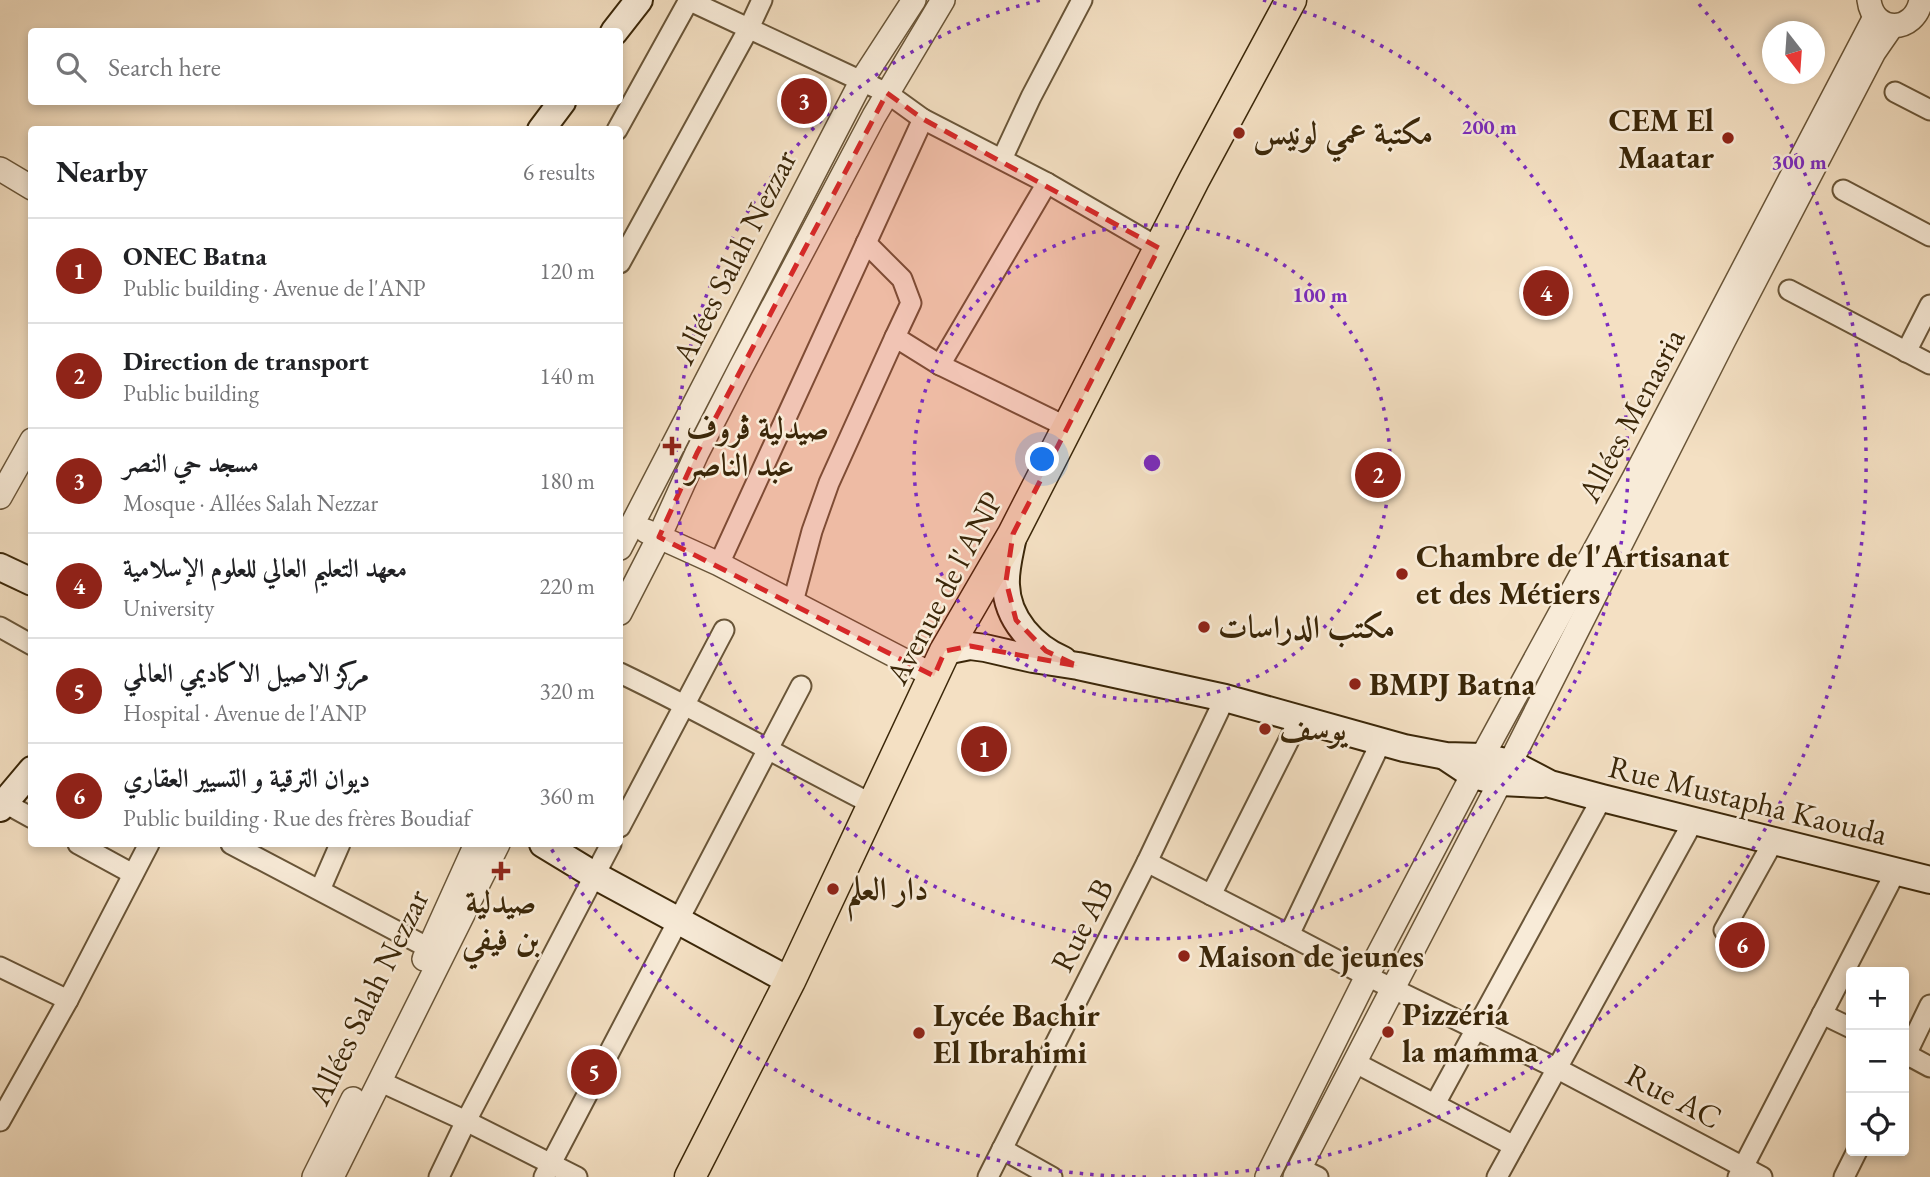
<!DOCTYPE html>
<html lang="en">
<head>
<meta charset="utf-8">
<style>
  :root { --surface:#fff; --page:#f2f2f2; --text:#202124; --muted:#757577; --line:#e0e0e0; --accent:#8f2418 }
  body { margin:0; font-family:"EB Garamond",Amiri,serif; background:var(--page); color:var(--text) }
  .controls { position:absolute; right:21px; bottom:21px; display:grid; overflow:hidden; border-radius:7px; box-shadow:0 4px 10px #0003 }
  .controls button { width:63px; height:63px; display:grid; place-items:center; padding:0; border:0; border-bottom:2px solid var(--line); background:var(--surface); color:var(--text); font:35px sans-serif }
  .compass { position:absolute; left:1762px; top:21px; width:63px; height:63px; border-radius:50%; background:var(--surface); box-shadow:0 4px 10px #0003; rotate:163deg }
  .you { position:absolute; left:1043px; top:460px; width:24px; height:24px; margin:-18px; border:5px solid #fff; border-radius:50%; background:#1a73e8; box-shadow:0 0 0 10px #1a73e833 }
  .badge { display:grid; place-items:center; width:46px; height:46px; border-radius:50%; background:var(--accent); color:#fff; font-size:23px; font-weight:700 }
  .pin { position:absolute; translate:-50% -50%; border:4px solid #fff; box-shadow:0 2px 7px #0006 }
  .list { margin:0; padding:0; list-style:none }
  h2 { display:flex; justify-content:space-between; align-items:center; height:91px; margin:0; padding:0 28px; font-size:30px }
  h2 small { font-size:23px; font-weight:400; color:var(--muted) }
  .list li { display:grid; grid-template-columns:46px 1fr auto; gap:21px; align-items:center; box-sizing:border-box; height:105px; padding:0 28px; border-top:2px solid var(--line) }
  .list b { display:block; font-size:26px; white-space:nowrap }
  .list p { margin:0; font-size:23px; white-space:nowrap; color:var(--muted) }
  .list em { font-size:23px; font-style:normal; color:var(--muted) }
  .icon { flex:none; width:38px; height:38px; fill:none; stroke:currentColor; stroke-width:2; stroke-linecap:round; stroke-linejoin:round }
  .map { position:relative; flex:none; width:1930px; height:1177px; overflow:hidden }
  .search { position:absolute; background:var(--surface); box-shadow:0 4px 10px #0003; left:28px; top:28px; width:595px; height:77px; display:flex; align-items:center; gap:18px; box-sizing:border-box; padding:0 24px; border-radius:7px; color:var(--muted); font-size:26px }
  .panel { position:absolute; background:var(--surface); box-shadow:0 4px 10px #0003; left:28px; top:126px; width:595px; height:721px; border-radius:7px }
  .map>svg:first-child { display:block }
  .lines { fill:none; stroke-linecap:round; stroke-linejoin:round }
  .minor-casing { stroke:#695538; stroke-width:23 }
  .tertiary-casing { stroke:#695538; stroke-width:26 }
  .secondary-casing { stroke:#3b2709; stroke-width:30 }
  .primary-casing { stroke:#3b2709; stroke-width:33 }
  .minor { stroke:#f8ebd8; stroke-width:19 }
  .tertiary { stroke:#f8ebd8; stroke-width:23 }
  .secondary { stroke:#f8ebd8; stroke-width:26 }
  .primary { stroke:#f4e0c3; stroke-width:30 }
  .marked { fill:#d62828; fill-opacity:0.2; stroke:#d62828; stroke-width:5; stroke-dasharray:14 9; stroke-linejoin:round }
  .ring { fill:none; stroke:#7b2cbf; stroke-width:3.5; stroke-dasharray:3.5 7 }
  .poi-dot { fill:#8f2418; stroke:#f8ebd8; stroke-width:2.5 }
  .labels { text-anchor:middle; stroke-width:5; stroke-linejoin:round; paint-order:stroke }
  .poi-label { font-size:32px; font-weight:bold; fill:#3b2709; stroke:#f8ebd8; text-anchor:start }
  .street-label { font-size:32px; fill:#3b2709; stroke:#f8ebd8 }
  .centre { fill:#7b2cbf; stroke:#f8ebd8; stroke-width:3.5 }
  .ring-label { font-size:21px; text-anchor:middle; font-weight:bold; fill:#7b2cbf; stroke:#f8ebd8; stroke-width:5; stroke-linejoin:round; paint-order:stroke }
</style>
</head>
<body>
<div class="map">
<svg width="1930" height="1177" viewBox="0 0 1930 1177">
  <rect width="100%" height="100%" fill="#f4e0c3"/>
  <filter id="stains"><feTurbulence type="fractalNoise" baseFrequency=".00286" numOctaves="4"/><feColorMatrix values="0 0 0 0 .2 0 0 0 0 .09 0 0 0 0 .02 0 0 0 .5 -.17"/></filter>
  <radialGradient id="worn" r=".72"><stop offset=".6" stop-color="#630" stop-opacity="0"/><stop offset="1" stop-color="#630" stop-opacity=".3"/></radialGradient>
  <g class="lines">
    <g class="minor-casing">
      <g id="minor">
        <path d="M688,0L887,93L923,119L1047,183L1159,248"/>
        <path d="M1895,92L1930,110"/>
        <path d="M617,130L689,0"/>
        <path d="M1002,159L1031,97L1082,0"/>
        <path d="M1843,190L1930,236"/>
        <path d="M866,243L902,279L911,303L895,337"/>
        <path d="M620,263L749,28L762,0"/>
        <path d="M1789,290L1930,364"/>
        <path d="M1906,352L1930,305"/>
        <path d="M940,365L1047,183"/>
        <path d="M719,564L923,119"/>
        <path d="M793,602L812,531L829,483L895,337L940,365L1067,427"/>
        <path d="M0,627L32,645"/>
        <path d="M620,673C706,714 789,762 874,805"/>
        <path d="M5,803L32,818"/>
        <path d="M620,827L724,630"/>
        <path d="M78,844L133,874"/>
        <path d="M231,844L442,955"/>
        <path d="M1147,862L1289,935L1367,976L1558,1069L1762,1177"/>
        <path d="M320,890L340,844"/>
        <path d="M1211,895L1299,720"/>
        <path d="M1724,930L1773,842"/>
        <path d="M1289,935L1381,742"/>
        <path d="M0,967L68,1000"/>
        <path d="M1822,1014L1851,1028"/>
        <path d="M1904,1053L1930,1067"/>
        <path d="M1904,1059L1930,1005"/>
        <path d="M1354,1062L1514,1146"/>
        <path d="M379,1081L466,1121L577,1177"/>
        <path d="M1435,1104L1602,798"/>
        <path d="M0,1121L68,1000L149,844"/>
        <path d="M1002,1149L1052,1177"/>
        <path d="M1299,1168L1318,1177"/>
        <path d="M439,1177L466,1121L611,844"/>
        <path d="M544,1177L801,686"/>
        <path d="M988,1177L1147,862L1225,698"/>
        <path d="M1497,1177L1694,820"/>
        <path d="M1738,1177L1896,871"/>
        <path d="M1844,1177L1857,1151"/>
      </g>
    </g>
    <g class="tertiary-casing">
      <g id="tertiary">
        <path d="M1869,0C1873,34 1915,34 1921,0"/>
        <path d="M0,169L32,188"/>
        <path d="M0,497L32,440"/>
        <path d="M646,531L719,564L934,676"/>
        <path d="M620,548L862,80L914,0"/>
        <path d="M620,613L659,537L697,453L740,369L874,116L943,0"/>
        <path d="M424,959L476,844"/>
        <path d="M314,1177L353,1099"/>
        <path d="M332,1177L498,844"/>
        <path d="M1267,1177L1367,976L1482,757L1634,478L1875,17"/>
        <path d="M1295,1177L1510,763L1724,340L1874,52L1892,26"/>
      </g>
    </g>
    <g class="secondary-casing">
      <g id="secondary">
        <path d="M614,32L639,0"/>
        <path d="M541,130L562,102"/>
        <path d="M1012,541C1009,556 1005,571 1006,585C1007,619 1033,647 1063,660"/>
        <path d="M0,567L32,582"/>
        <path d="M945,651L970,646L985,648L1033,659L1078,666L1225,698L1404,748L1446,756L1482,757L1510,763L1550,784L1602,798L1930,880"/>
        <path d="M1446,757L1473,775L1501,782L1541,784"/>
        <path d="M0,808L32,770"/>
        <path d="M543,844L594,875L790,981"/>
      </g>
    </g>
    <g class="primary-casing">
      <path id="primary" d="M690,1177L790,981L945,651L1013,534L1194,180L1291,0"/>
    </g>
    <use href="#minor" class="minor"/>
    <use href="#tertiary" class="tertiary"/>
    <use href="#secondary" class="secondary"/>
    <use href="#primary" class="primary"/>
  </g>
  <path class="marked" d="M887,93L923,119L1159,248L1013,534L1006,581L1016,620L1046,651L1078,666L970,646L945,651L934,676L659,537L697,453Z"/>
  <g class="ring">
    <circle cx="1152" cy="463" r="238"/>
    <path d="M1263 0A476 476 0 1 1 1041 0"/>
    <path d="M1146 1177A714 714 0 0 1 550 847M1699 4A714 714 0 0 1 1158 1177"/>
  </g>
  <g class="poi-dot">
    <circle cx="1239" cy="133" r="7"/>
    <circle cx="1728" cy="138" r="7"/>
    <path d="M668.5 435.5h7v7h7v7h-7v7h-7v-7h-7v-7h7z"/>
    <circle cx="1402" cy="574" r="7"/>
    <circle cx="1204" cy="627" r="7"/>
    <circle cx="1355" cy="684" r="7"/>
    <circle cx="1265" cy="729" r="7"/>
    <path d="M497.5 860.5h7v7h7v7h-7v7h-7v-7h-7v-7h7z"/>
    <circle cx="833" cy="889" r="7"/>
    <circle cx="1184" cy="956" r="7"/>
    <circle cx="1388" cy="1032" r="7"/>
    <circle cx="919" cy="1033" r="7"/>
  </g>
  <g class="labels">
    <g class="poi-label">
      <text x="1714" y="131" text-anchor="end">CEM El<tspan x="1714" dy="37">Maatar</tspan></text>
      <text x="1253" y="144">مكتبة عمي لونيس</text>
      <text x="686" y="439">صيدلية ڨروف<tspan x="686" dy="37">عبد الناصر</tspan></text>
      <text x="1416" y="567">Chambre de l'Artisanat<tspan x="1416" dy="37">et des Métiers</tspan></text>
      <text x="1218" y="638">مكتب الدراسات</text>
      <text x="1369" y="695">BMPJ Batna</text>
      <text x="1279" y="740">يوسف</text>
      <text x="847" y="900">دار العلم</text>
      <text x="501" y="913" text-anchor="middle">صيدلية<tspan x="501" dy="37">بن فيفي</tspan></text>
      <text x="1198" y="967">Maison de jeunes</text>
      <text x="1402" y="1025">Pizzéria<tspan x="1402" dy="37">la mamma</tspan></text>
      <text x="933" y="1026">Lycée Bachir<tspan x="933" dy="37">El Ibrahimi</tspan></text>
    </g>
    <g class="street-label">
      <text transform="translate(734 257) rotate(-63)" y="11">Allées Salah Nezzar</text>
      <text transform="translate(1631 415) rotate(-62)" y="11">Allées Menasria</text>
      <text transform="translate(944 588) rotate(-62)" y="11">Avenue de l'ANP</text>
      <text transform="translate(1748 800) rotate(14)" y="11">Rue Mustapha Kaouda</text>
      <text transform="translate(1082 925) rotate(-63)" y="11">Rue AB</text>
      <text transform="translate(368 997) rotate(-64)" y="11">Allées Salah Nezzar</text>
      <text transform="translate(1674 1096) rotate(28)" y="11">Rue AC</text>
    </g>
  </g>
  <circle cx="1152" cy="463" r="10" class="centre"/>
  <g class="ring-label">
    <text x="1489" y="134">200 m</text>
    <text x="1799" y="169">300 m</text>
    <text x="1320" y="302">100 m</text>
  </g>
  <rect width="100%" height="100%" filter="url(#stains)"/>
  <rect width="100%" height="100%" fill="url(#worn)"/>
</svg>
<div class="controls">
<button>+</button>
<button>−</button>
<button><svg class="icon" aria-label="locate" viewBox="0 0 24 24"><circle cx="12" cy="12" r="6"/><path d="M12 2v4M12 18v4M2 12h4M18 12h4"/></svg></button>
</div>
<svg class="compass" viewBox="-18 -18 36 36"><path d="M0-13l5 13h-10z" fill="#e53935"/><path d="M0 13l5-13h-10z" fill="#757577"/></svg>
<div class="you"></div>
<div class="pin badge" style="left:984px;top:749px">1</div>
<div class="pin badge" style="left:1378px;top:475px">2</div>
<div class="pin badge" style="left:804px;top:101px">3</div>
<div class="pin badge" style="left:1546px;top:293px">4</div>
<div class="pin badge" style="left:594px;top:1072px">5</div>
<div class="pin badge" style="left:1742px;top:945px">6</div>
<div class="search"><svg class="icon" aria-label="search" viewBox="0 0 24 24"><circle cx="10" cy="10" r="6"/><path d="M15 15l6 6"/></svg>Search here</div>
<section class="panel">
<h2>Nearby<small>6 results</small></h2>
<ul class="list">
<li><span class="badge">1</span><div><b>ONEC Batna</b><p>Public building · Avenue de l'ANP</p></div><em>120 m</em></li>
<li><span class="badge">2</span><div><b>Direction de transport</b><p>Public building</p></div><em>140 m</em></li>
<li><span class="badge">3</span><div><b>مسجد حي النصر</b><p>Mosque · Allées Salah Nezzar</p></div><em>180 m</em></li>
<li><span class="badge">4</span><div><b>معهد التعليم العالي للعلوم الإسلامية</b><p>University</p></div><em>220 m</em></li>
<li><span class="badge">5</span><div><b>مركز الاصيل الاكاديمي العالمي</b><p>Hospital · Avenue de l'ANP</p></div><em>320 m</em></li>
<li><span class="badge">6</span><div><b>ديوان الترقية و التسيير العقاري</b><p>Public building · Rue des frères Boudiaf</p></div><em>360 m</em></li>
</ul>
</section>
</div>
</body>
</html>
